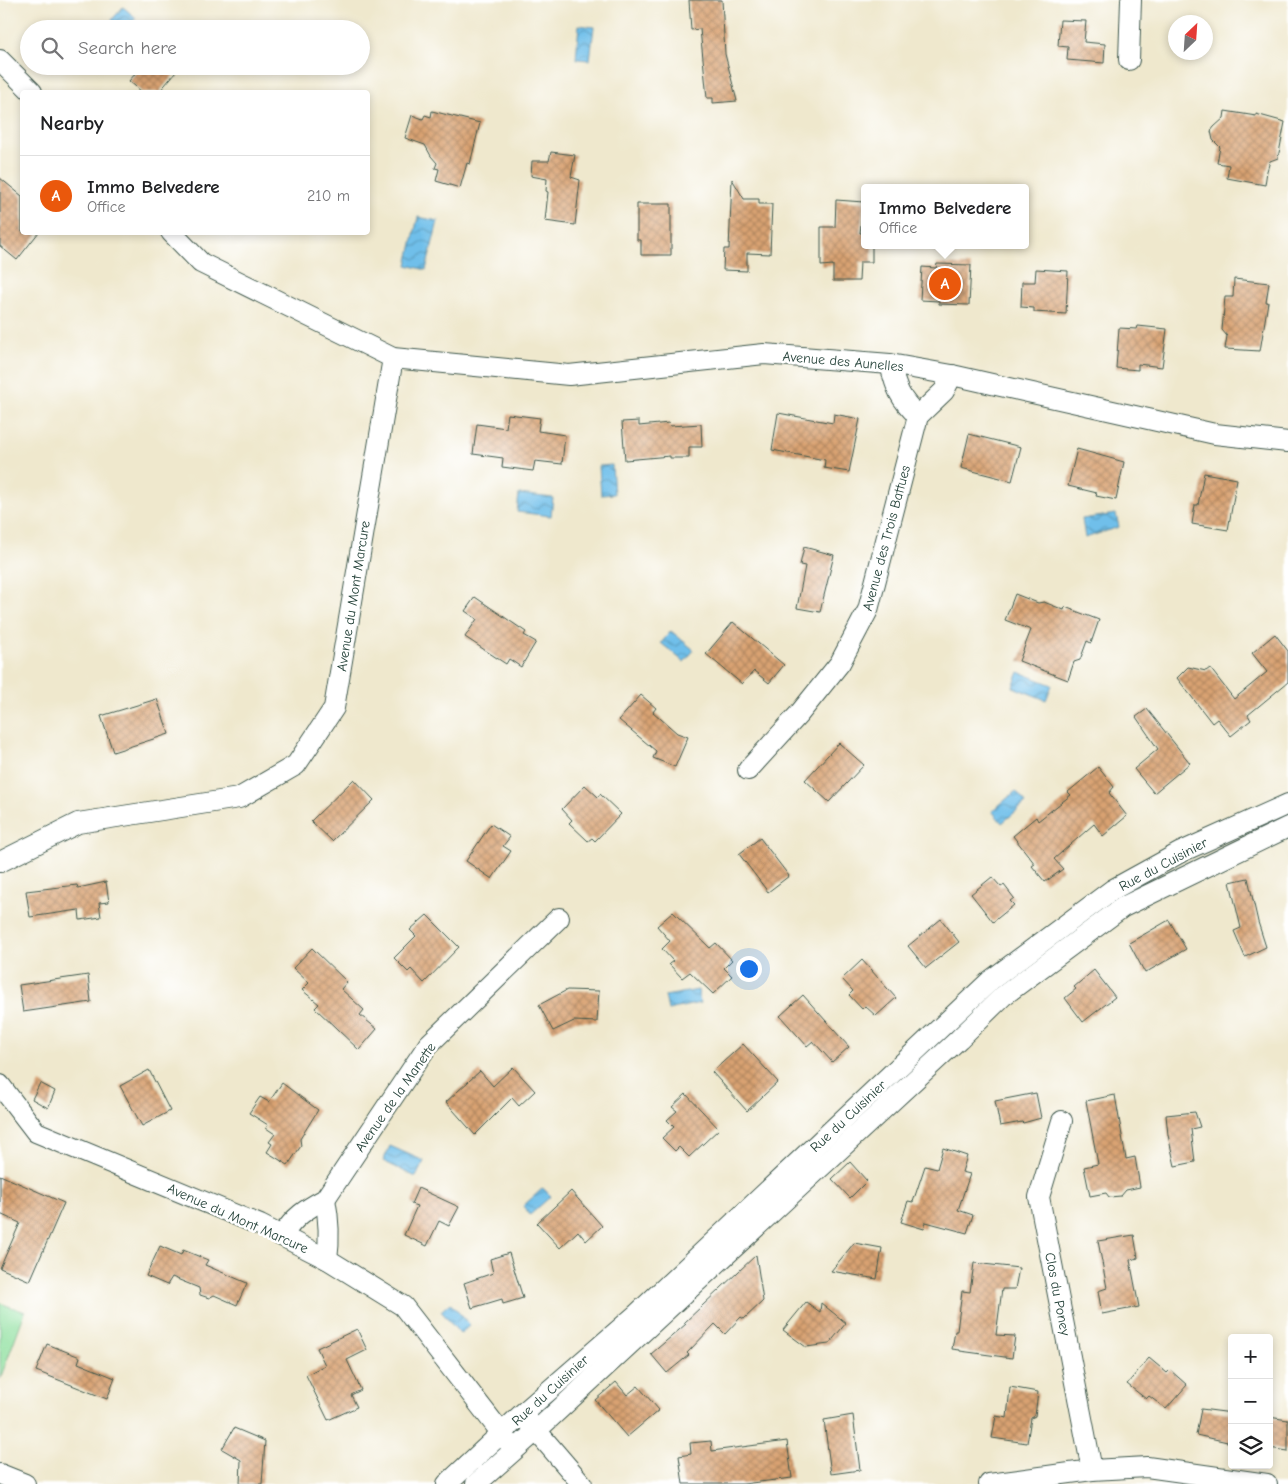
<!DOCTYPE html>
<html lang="en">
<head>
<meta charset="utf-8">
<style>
  :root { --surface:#fff; --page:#f6f6f6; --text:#202124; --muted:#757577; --line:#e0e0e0; --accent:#ea580c }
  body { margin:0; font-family:"Comic Neue",sans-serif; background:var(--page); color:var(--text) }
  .controls { position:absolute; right:15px; bottom:15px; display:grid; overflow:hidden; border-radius:5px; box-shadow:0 2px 8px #0003 }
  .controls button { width:45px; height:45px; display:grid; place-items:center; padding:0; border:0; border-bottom:1px solid var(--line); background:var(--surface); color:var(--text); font:25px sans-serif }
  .compass { position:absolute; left:1168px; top:15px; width:45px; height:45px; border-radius:50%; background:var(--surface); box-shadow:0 2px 8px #0003; rotate:25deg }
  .you { position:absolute; left:748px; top:968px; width:18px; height:18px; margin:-12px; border:4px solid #fff; border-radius:50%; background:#1a73e8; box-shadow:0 0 0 8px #1a73e833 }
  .badge { display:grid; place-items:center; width:32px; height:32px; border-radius:50%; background:var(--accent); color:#fff; font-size:16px; font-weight:700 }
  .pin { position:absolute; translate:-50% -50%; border:2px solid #fff; box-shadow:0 1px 5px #0006 }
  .popup { position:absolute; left:861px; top:184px; width:168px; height:65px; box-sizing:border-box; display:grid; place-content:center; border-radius:5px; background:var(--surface); filter:drop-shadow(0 1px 4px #0005); font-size:16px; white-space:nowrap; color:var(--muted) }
  .popup b { font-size:19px; color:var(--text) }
  .popup::after { content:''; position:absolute; left:50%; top:100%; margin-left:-10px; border:10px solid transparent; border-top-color:var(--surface) }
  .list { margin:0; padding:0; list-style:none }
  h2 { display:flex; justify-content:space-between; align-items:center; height:65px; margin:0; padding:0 20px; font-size:21px }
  h2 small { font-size:16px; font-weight:400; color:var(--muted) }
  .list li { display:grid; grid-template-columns:32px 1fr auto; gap:15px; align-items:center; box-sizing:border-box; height:80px; padding:0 20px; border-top:1px solid var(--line) }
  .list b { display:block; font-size:19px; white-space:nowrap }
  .list p { margin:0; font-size:16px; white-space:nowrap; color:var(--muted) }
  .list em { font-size:16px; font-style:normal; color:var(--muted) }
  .icon { flex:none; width:28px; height:28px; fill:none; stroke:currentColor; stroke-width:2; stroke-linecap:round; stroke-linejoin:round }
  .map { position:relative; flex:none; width:1288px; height:1484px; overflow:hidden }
  .search { position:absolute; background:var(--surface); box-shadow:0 2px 8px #0003; left:20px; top:20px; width:350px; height:55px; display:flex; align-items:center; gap:12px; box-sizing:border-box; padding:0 18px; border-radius:28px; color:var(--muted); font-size:19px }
  .panel { position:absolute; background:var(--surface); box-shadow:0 2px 8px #0003; left:20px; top:90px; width:350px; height:145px; border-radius:5px }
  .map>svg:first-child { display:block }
  .pitch { fill:#8fe09f; stroke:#578e6a }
  .water { fill:url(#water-waves); stroke:#487e8f }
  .building { fill:url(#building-cross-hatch) }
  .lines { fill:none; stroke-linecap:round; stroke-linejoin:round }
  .street-casing { stroke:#3e574b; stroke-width:22 }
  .street { stroke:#fff; stroke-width:20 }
  .labels { text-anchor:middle; stroke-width:5; stroke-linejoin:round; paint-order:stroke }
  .street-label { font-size:14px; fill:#1f3d34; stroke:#fff }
</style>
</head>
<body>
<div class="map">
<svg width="1288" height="1484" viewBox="0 0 1288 1484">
  <defs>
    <pattern id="water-waves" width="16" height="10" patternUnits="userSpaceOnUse" patternTransform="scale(1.25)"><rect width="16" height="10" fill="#70bfea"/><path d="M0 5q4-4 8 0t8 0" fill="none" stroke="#5b9cbe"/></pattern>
    <pattern id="building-cross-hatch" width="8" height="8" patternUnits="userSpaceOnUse" patternTransform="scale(1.25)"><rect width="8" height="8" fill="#d9a272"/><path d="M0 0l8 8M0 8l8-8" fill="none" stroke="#af855e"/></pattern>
  </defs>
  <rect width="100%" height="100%" fill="#fff"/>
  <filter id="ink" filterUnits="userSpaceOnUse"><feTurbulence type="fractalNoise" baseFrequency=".02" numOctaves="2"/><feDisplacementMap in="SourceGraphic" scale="10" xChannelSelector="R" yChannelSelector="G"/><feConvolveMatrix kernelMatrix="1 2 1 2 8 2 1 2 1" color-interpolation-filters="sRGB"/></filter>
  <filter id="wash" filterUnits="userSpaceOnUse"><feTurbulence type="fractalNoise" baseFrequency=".0096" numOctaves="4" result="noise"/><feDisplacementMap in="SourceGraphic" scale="20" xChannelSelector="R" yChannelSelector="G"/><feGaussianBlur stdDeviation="1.12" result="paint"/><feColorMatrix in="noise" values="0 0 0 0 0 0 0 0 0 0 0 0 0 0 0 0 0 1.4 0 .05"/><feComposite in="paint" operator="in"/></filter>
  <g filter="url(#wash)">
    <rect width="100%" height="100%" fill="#efe8cd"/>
    <path class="pitch" d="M0,1303L25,1312L0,1379Z"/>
    <g class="water">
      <path d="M123,7L136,18L127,29H104Z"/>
      <path d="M579,25L594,27L590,60L576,59Z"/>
      <path d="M418,217L438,221L426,270L407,265Z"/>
      <path d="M612,465L614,494L601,495L599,466Z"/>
      <path d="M519,494L553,498L551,516L517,512Z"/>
      <path d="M1116,514L1119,527L1085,538L1082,519Z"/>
      <path d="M671,631L694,650L684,662L661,643Z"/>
      <path d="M1019,672L1052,685L1046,700L1013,687Z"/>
      <path d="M1016,791L1026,803L1002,823L992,811Z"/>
      <path d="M698,990L700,1003L668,1010L665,996Z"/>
      <path d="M390,1146L424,1161L416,1177L383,1161Z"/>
      <path d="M543,1188L551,1196L530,1215L523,1206Z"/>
      <path d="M450,1303L470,1325L460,1334L441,1311Z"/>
    </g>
    <g id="blocks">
      <g class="building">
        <path d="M689,0H722L725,54L737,101L713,103V98H707L700,29L691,30Z"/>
        <path d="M1060,20L1086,21L1084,42L1105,44L1104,63L1067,60L1068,47L1058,46Z"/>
        <path d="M142,66H181L159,92H142L129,81Z"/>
        <path d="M432,111L480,123L470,164L467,163L460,188L436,181L439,169L435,168L437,163L431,156L425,145L405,138L412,115L423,119L425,115L431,117Z"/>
        <path d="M1225,111L1256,116V114L1285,122L1278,158L1270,161L1267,171L1265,185L1227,178L1229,165L1217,163L1220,147L1213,140L1211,131L1214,127L1224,118Z"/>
        <path d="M551,152L575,155L571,177L580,180L575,225L545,221L548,192L546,191L547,179L531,176L532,161H549Z"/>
        <path d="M0,178L22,196V232H39L17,260L0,246Z"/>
        <path d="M732,179L744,199H759V204H772L770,254L747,253V271L723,270L724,249H729Z"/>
        <path d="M836,200L864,202L860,233H865V245H872V262H860L859,281H833V265L821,266V227H835Z"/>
        <path d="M637,204H671V255H641V240H637Z"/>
        <path d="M937,264L971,265L969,305L939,304V301L920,300L922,267L936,268Z"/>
        <path d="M1036,269L1068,271L1066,314L1034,312V308L1021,307L1022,282H1035Z"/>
        <path d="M1234,279L1269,283L1266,302H1268L1260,351L1225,349L1227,336L1222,330L1225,297H1233Z"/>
        <path d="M1138,326L1167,329L1162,367L1138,364V370L1116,368L1119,328L1137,329Z"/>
        <path d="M778,413L833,423L834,414L860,419L849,472L824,468L825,460L772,450Z"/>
        <path d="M508,414L540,418L538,431L565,435L562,464L535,461L533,471L502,467L503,458L473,454L477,424L506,428Z"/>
        <path d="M639,421V426L669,423L670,426L701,424L702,447H689V458H670V456L625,460L622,422Z"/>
        <path d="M969,434L1021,447L1012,481L961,468Z"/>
        <path d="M1077,449L1124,462L1116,500L1096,496L1097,493L1068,486Z"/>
        <path d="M1204,473L1237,479L1228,530L1192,524L1195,505H1198Z"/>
        <path d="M804,547L834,555L820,612L797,608L805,566L800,565Z"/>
        <path d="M1015,594L1038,603L1044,602L1064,610L1065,607L1099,620L1091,643L1087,641L1080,660L1074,662L1068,680L1019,661L1031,630L1005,620Z"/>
        <path d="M475,597L526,632L524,635L536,642L521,667L509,659L506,664L465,637L477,619L465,611Z"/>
        <path d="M733,622L784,665L769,683L754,671L742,684L706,654Z"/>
        <path d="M1275,634L1288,651V682L1248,715L1251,720L1231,736L1217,719L1212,723L1177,678L1188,667L1206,671L1210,668L1234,699L1267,672L1252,653Z"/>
        <path d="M641,695L656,708L653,712L677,733L688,737L675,767L653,758L656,751L619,720Z"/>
        <path d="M157,699L169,734L113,752L101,716Z"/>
        <path d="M1147,709L1190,763L1154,793L1134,769L1158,749L1136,717Z"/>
        <path d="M839,743L864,765L829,802L805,780Z"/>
        <path d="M1098,767L1114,787L1109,793L1127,816L1103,836L1094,824L1054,859L1063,869L1045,882L1032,866L1035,864L1013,836L1036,817L1038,821L1071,795L1068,792Z"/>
        <path d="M354,779L374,800L332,841L311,821Z"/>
        <path d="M585,785L598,797L600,794L621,814L595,841L592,838L588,841L569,823L572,820L562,809Z"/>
        <path d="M491,824L510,837L503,846L511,851L492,879L466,861Z"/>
        <path d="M760,838L789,876L768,892L739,854Z"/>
        <path d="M992,877L1001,887L1004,885L1014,898L1010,901L1014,905L993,922L971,894Z"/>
        <path d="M1248,878L1258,922L1266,947L1245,957L1234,931L1241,928L1230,882Z"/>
        <path d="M106,882L109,902L99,903L101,917L80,920L79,910L30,917L26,891L77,885L78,888Z"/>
        <path d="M673,912L710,948L716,943L732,960L724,968L732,976L713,994L690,972L682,978L669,964L673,961L662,949L670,941L657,926Z"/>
        <path d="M427,915L459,947L424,983L411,969L408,972L394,958L416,936L410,930Z"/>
        <path d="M941,919L959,942L926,968L908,946Z"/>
        <path d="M1169,920L1186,949L1145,973L1129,943Z"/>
        <path d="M312,948L347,982L341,989L364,1010L360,1015L377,1029L359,1050L315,1008L319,1004L302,990L309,983L293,968Z"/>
        <path d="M862,960L896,998L876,1016L865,1006L862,1009L849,995L853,991L842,979Z"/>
        <path d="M1094,970L1115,997L1083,1022L1065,998L1076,989L1074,987Z"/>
        <path d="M88,975L91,1002L23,1012L19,985Z"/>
        <path d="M567,990L599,991L597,1022L574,1021L553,1031L539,1005Z"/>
        <path d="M803,995L849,1047L832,1062L813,1041L807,1046L780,1016Z"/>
        <path d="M743,1044L778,1082L747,1111L712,1072Z"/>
        <path d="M513,1067L535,1091L519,1106L512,1098L475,1135L446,1102L480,1071L493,1086Z"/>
        <path d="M149,1070L170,1111L142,1126L120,1086Z"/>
        <path d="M40,1083L55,1091L48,1108L32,1099Z"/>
        <path d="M282,1083L318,1110L300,1139L301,1146L288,1165L267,1152L272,1144L269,1142L275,1134L266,1128L268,1125L249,1113L260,1097L269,1102Z"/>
        <path d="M1036,1093L1041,1118L1023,1123L1022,1122L1000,1126L995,1101Z"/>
        <path d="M686,1094L719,1129L689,1157L679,1147L675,1151L662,1138L674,1127L667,1120L677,1111L672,1107Z"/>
        <path d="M1115,1095L1126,1159L1135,1157L1140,1187L1126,1190L1121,1196L1109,1197L1106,1193L1090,1196L1084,1167L1098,1164L1086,1101Z"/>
        <path d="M1195,1112L1200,1127L1191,1129L1195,1162L1175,1166L1168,1135L1166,1115Z"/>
        <path d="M943,1148L967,1156L962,1172L970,1174L958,1210L973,1215L967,1233L926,1222L924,1229L901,1222L908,1201L913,1202L925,1166L937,1169Z"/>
        <path d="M850,1162L867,1181L850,1198L832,1179Z"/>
        <path d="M0,1175L64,1203L30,1281L0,1268L20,1223L0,1214Z"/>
        <path d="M418,1188L459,1207L449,1226L439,1221L427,1246L404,1235L417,1206L411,1204Z"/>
        <path d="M571,1191L602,1226L586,1241L578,1231L560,1248L537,1223Z"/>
        <path d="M1134,1235L1138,1258L1130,1260L1139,1307L1102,1314L1098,1291L1107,1288L1098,1241Z"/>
        <path d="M854,1243L882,1248L877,1279L831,1271Z"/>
        <path d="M160,1246L181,1255L183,1250L208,1260L205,1265L247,1283L237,1305L214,1295L209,1298L200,1295L199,1288L172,1277L167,1285L146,1276Z"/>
        <path d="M509,1253L523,1298L503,1304L502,1299L472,1308L464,1283L493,1273L490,1259Z"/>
        <path d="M756,1255L763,1301L744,1319L741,1317L725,1334L715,1324L687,1353L689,1355L667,1373L651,1354L686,1324L684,1323Z"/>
        <path d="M974,1263L1019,1268L1015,1289H1002L996,1335L1015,1336L1012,1358L960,1351V1350L952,1349L955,1331H957L962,1291L970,1292Z"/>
        <path d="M806,1302L820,1312L821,1303L846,1323L829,1344L806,1347L783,1330Z"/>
        <path d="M357,1329L367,1350L347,1360L361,1390L351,1395L357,1407L328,1420L306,1375L325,1365L317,1348Z"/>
        <path d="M47,1344L80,1357L78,1363L115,1378L107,1399L36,1371Z"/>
        <path d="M1149,1358L1167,1373L1170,1370L1187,1385L1166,1409L1149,1396L1146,1399L1127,1384Z"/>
        <path d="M616,1382L627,1395L638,1386L659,1410L627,1437L595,1400Z"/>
        <path d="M1010,1387L1038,1392L1035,1416L1031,1418L1027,1443L992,1438L996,1416L1007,1418Z"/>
        <path d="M1201,1409L1232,1413V1443L1196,1435Z"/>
        <path d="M853,1415L860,1470L831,1474L824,1420Z"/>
        <path d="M1269,1417L1288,1420V1451L1269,1448Z"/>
        <path d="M234,1428L265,1441L262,1484H240L241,1460L222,1449Z"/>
        <path d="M711,1441L712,1451L787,1441L792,1478L743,1484H683L679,1456L691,1454L690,1443Z"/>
      </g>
    </g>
  </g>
  <g filter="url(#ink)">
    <use href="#blocks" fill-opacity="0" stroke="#3e574b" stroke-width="1"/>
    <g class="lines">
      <g class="street-casing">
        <g id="street">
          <path d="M0,60L32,92"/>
          <path d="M1129,60L1131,0"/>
          <path d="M171,232L201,263L393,358L569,375L764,354L890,364L952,375L1215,434L1288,442"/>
          <path d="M890,364C896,389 900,399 918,416"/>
          <path d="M748,770L799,714L840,663L868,610L918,416L944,391L952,375"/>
          <path d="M0,862L78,823L239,798L296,765L334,708L393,358"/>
          <path d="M0,1085L36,1132L260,1225L327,1259L403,1306L510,1444"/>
          <path d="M1062,1121L1039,1197L1092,1470"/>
          <path d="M325,1199C329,1219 330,1238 327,1259"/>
          <path d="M282,1236C294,1217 306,1209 325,1199L428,1045L559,918"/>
          <path d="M528,1421L582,1484"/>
          <path d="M0,1474L25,1484"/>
          <path d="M447,1484L522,1414L637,1314L991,980L1112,890L1181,852L1288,804"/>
          <path d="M476,1484L536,1431L959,1039L1003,996L1123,907L1288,827"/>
          <path d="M989,1484L1092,1470L1147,1467L1267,1484"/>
        </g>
      </g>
      <use href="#street" class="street"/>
    </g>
  </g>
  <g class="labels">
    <g class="street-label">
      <text transform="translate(843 361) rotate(5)" y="5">Avenue des Aunelles</text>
      <text transform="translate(886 538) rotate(-75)" y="5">Avenue des Trois Battues</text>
      <text transform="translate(353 596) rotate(-81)" y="5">Avenue du Mont Marcure</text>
      <text transform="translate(1163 864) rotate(-28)" y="5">Rue du Cuisinier</text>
      <text transform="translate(395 1097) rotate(-55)" y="5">Avenue de la Manette</text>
      <text transform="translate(848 1116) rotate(-43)" y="5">Rue du Cuisinier</text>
      <text transform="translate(238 1218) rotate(24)" y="5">Avenue du Mont Marcure</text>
      <text transform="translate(1058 1294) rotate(79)" y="5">Clos du Poney</text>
      <text transform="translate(550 1390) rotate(-42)" y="5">Rue du Cuisinier</text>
    </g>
  </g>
</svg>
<div class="controls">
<button>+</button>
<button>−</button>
<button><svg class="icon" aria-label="layers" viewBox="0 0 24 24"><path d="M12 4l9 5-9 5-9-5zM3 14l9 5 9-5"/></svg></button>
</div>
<svg class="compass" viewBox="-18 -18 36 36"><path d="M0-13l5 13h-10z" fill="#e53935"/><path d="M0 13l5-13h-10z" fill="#757577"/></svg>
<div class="you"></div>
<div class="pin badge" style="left:945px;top:284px">A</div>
<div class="popup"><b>Immo Belvedere</b>Office</div>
<div class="search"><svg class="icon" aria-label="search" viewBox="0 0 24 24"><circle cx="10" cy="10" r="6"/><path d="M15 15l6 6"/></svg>Search here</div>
<section class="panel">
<h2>Nearby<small></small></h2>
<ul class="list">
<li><span class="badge">A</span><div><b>Immo Belvedere</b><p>Office</p></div><em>210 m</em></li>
</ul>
</section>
</div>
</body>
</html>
